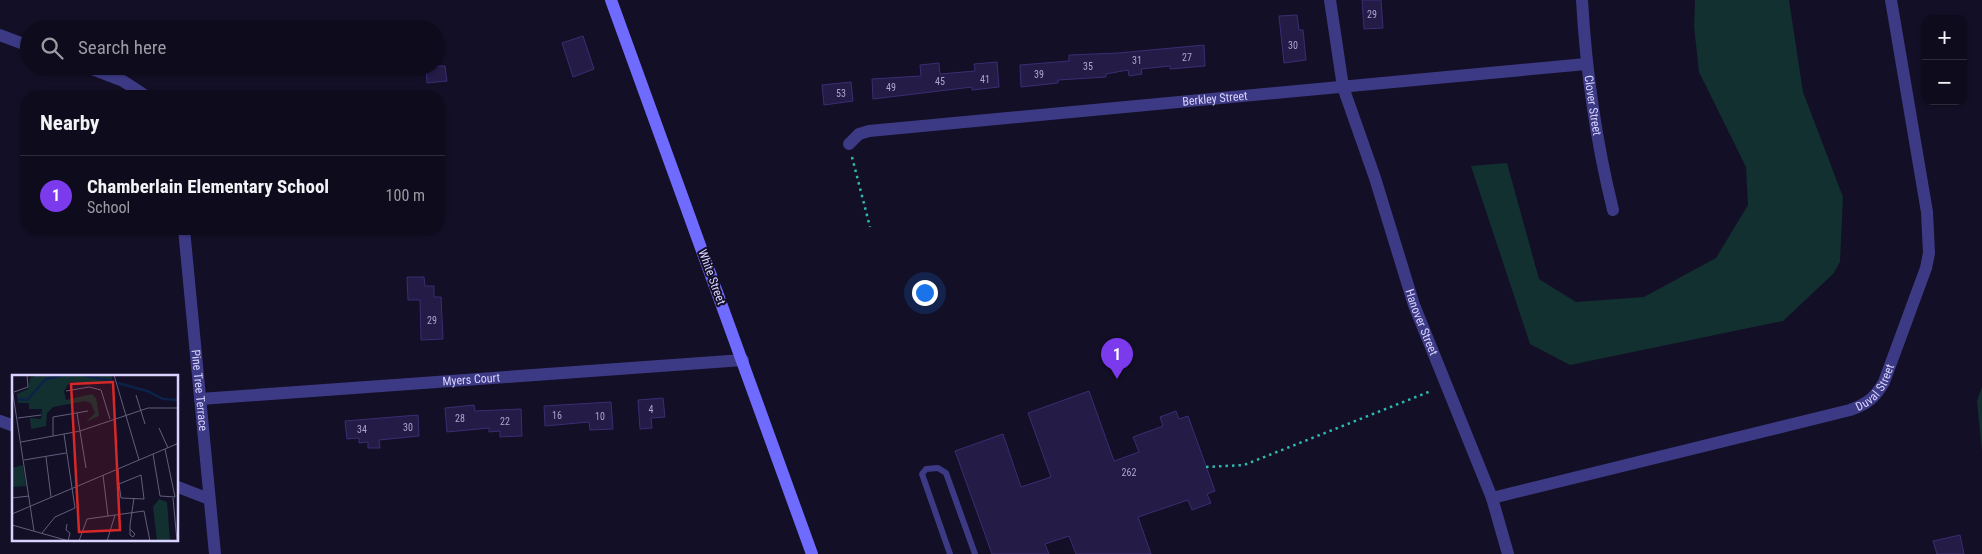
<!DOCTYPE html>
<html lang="en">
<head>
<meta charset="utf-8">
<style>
  :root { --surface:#0e0b1c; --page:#1c1929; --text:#f1f3f6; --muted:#9b9ba3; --line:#2e2b3b; --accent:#7c3aed }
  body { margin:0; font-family:"Roboto Condensed",sans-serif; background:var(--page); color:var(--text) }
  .controls { position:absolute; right:15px; top:15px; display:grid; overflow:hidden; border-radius:10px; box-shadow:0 1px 4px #0004 }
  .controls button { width:45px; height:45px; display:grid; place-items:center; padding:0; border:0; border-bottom:1px solid var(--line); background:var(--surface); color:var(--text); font:25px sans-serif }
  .you { position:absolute; left:924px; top:292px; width:18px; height:18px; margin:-12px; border:4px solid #fff; border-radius:50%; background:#1a73e8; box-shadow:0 0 0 8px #1a73e833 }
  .badge { display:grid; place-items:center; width:32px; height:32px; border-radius:50%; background:var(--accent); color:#fff; font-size:16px; font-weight:700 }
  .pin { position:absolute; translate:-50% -41px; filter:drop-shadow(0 1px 2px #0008) }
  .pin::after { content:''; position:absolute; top:26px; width:18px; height:15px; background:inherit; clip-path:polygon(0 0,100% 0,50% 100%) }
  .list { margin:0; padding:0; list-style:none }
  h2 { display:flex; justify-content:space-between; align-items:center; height:65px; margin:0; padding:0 20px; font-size:21px }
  h2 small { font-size:16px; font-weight:400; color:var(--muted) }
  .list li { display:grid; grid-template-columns:32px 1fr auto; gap:15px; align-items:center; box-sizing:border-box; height:80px; padding:0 20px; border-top:1px solid var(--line) }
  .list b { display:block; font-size:19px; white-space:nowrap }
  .list p { margin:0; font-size:16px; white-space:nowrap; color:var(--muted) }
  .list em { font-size:16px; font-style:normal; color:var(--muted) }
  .icon { flex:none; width:28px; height:28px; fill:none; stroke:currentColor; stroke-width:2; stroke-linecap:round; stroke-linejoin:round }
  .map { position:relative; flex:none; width:1982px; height:554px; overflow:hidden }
  .search { position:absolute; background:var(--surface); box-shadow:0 1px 4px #0004; left:20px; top:20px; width:425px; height:55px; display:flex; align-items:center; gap:12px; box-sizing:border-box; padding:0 18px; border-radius:28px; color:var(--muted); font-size:19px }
  .panel { position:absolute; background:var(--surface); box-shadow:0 1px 4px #0004; left:20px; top:90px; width:425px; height:145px; border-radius:20px }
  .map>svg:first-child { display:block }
  .green { fill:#12302f }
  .building { fill:#241b47; stroke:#3b2d73 }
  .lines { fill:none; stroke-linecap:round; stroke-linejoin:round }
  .path { stroke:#2fb8b0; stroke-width:2.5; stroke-dasharray:2.5 4; stroke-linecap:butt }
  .lane { stroke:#3d3a85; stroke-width:6 }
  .street { stroke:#3d3a85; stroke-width:12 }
  .secondary { stroke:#6f6bff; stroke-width:12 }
  .labels { text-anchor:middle; stroke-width:4; stroke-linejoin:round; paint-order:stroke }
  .number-label { font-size:10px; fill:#aca6d1 }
  .street-label { font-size:12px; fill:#d9d4ff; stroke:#130f26 }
  .inset-river { fill:none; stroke:#0c2248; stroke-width:2.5 }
  .inset-road { fill:none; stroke:#625e7d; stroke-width:1 }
  .view { fill:#d62828; fill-opacity:0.15; stroke:#d62828; stroke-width:2.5 }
  .inset-edge { fill:none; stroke:#d9d4ff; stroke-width:2.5 }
</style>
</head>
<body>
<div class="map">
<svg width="1982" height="554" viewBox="0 0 1982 554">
  <rect width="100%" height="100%" fill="#130f26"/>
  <g class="green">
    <path d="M1695,0H1789L1803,92L1843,197L1840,262L1833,274L1783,321L1570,365L1530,344L1471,166L1507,163L1539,279L1576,302L1644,297L1716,258L1748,205L1746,167L1699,72L1694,26Z"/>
    <path d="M1982,387V452L1977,401Z"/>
  </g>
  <g class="building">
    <path d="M1362,0H1381L1383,28L1364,29Z"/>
    <path d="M1297,15L1299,30H1303L1306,60L1284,63L1279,16Z"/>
    <path d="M583,36L594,69L573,77L562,43Z"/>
    <path d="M1204,45L1205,66L1170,69V66L1141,69L1142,74L1129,76L1128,70L1106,74V77L1058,80V83L1021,87L1020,65L1069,61V55L1118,53Z"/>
    <path d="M997,62L999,87L972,90V87L873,99L872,79L921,76L920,65L939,63L940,74L975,71L974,64Z"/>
    <path d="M426,66H445L447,81L427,83Z"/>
    <path d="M851,82L853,101L824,105L822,85Z"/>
    <path d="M407,277H424L425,286H434V297H441L443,339L421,340L420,300H408Z"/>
    <path d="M1089,391L1114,461L1139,452L1133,437L1163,426L1160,417L1176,411L1179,419L1188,416L1215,491L1207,494L1211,503L1192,510L1188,500L1138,517L1151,554H1076L1069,536L1045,544L1049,554H992L955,451L1003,434L1021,487L1051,477L1028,413Z"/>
    <path d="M663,398L665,417L651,418L652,428L640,429L638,400Z"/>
    <path d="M611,402L613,429L590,430L589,422L545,426L544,406Z"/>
    <path d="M474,405L475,411L521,409L522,436L500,437V431L489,432V428L447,432L445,408Z"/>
    <path d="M418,415L419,436L379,440L380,448H368V442L359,443V438L347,439L345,421Z"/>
    <path d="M1960,535L1964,554H1937L1933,541Z"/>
  </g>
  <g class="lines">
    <g class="path">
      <path d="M852,157L870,227"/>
      <path d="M1206,467L1244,465L1431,391"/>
    </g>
    <path class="lane" d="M950,554L922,474L926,469L938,468L946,473L975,554"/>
    <g class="street">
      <path id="s1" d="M1330,0L1343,87L1375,178L1414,305L1492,498L1508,554"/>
      <path id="s2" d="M1582,0C1586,71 1596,141 1613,210"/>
      <path d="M0,35L29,46"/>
      <path d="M84,66L123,81L146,96"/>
      <path id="s3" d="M849,144L859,134L869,131L1586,64"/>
      <path id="s4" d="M184,229L215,554"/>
      <path id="s5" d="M200,399L743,360"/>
      <path d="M0,421L14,426"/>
      <path d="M178,487L209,499"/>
      <path id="s6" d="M1492,498L1850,410C1867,404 1875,398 1884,382L1926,268L1929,253L1927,212L1891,0"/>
    </g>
    <path class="secondary" d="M611,0L812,554"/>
  </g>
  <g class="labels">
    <g class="number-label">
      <text x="1372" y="18">29</text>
      <text x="1293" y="49">30</text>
      <text x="1187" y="61">27</text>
      <text x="1137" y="64">31</text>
      <text x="1088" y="70">35</text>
      <text x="1039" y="78">39</text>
      <text x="985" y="83">41</text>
      <text x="940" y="85">45</text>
      <text x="891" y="91">49</text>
      <text x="841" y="97">53</text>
      <text x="432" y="324">29</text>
      <text x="651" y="413">4</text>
      <text x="557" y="419">16</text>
      <text x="600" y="420">10</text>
      <text x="460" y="422">28</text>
      <text x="505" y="425">22</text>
      <text x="408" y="431">30</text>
      <text x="362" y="433">34</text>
      <text x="1129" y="476">262</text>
    </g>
    <g class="street-label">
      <text dy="4" stroke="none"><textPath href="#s3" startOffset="372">Berkley Street</textPath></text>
      <text dy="4" stroke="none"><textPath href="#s2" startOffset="106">Clover Street</textPath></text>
      <text transform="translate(712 277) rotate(70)" y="4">White Street</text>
      <text dy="4" stroke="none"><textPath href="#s1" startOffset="336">Hanover Street</textPath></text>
      <text dy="4" stroke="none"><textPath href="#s5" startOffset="272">Myers Court</textPath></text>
      <text dy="4" stroke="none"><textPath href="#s6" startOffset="404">Duval Street</textPath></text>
      <text dy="4" stroke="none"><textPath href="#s4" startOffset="162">Pine Tree Terrace</textPath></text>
    </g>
  </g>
  <g transform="translate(12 375)">
    <rect width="166" height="166" fill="#130f26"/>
    <path d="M27,0H99L101,7H58L52,16L54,25L80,19L84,23L87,41L74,47L83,38L79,28L73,26L41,32L35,38L34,51L19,54L18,43L29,44L30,34H17V28H6L5,19L16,14L18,3ZM11,90L14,111L0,112V93ZM147,124L155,127L158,166H145L141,132Z" fill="#12302f"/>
    <path class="inset-river" d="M70,0L101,6M106,8L135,16L151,24L167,25M6,24L15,25L34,4L51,0"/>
    <path class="inset-road" d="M102,0L127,85L167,68M0,13L22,156M54,16L77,12L89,15L98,44M2,17L16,12L15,0M124,20L133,49M65,38L74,93M6,43L29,40M147,53L156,73M41,61V42L76,36M9,67L68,56L136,33H167M141,79L148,121L163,122L153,74M34,82L39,122M12,85L54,78M106,94L107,109L109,123L132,124L129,100L107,109M91,100L96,141M0,123L17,121M161,123L165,166M0,139L127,85M55,149L54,155L58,158L56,166M0,150L57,166M118,154L123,159L121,162L118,160V150L122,123M30,158L43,142L63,133L52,59M67,166L75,144L132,136L138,166M95,166L103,140"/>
    <path class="view" d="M101,7L108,155L67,157L59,9Z"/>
    <rect width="166" height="166" class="inset-edge"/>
  </g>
</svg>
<div class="controls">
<button>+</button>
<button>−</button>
</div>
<div class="you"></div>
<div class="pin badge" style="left:1117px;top:379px">1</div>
<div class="search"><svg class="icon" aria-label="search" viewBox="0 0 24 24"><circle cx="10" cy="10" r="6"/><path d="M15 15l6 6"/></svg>Search here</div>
<section class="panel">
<h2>Nearby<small></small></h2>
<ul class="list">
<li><span class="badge">1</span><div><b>Chamberlain Elementary School</b><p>School</p></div><em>100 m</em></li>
</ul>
</section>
</div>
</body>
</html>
